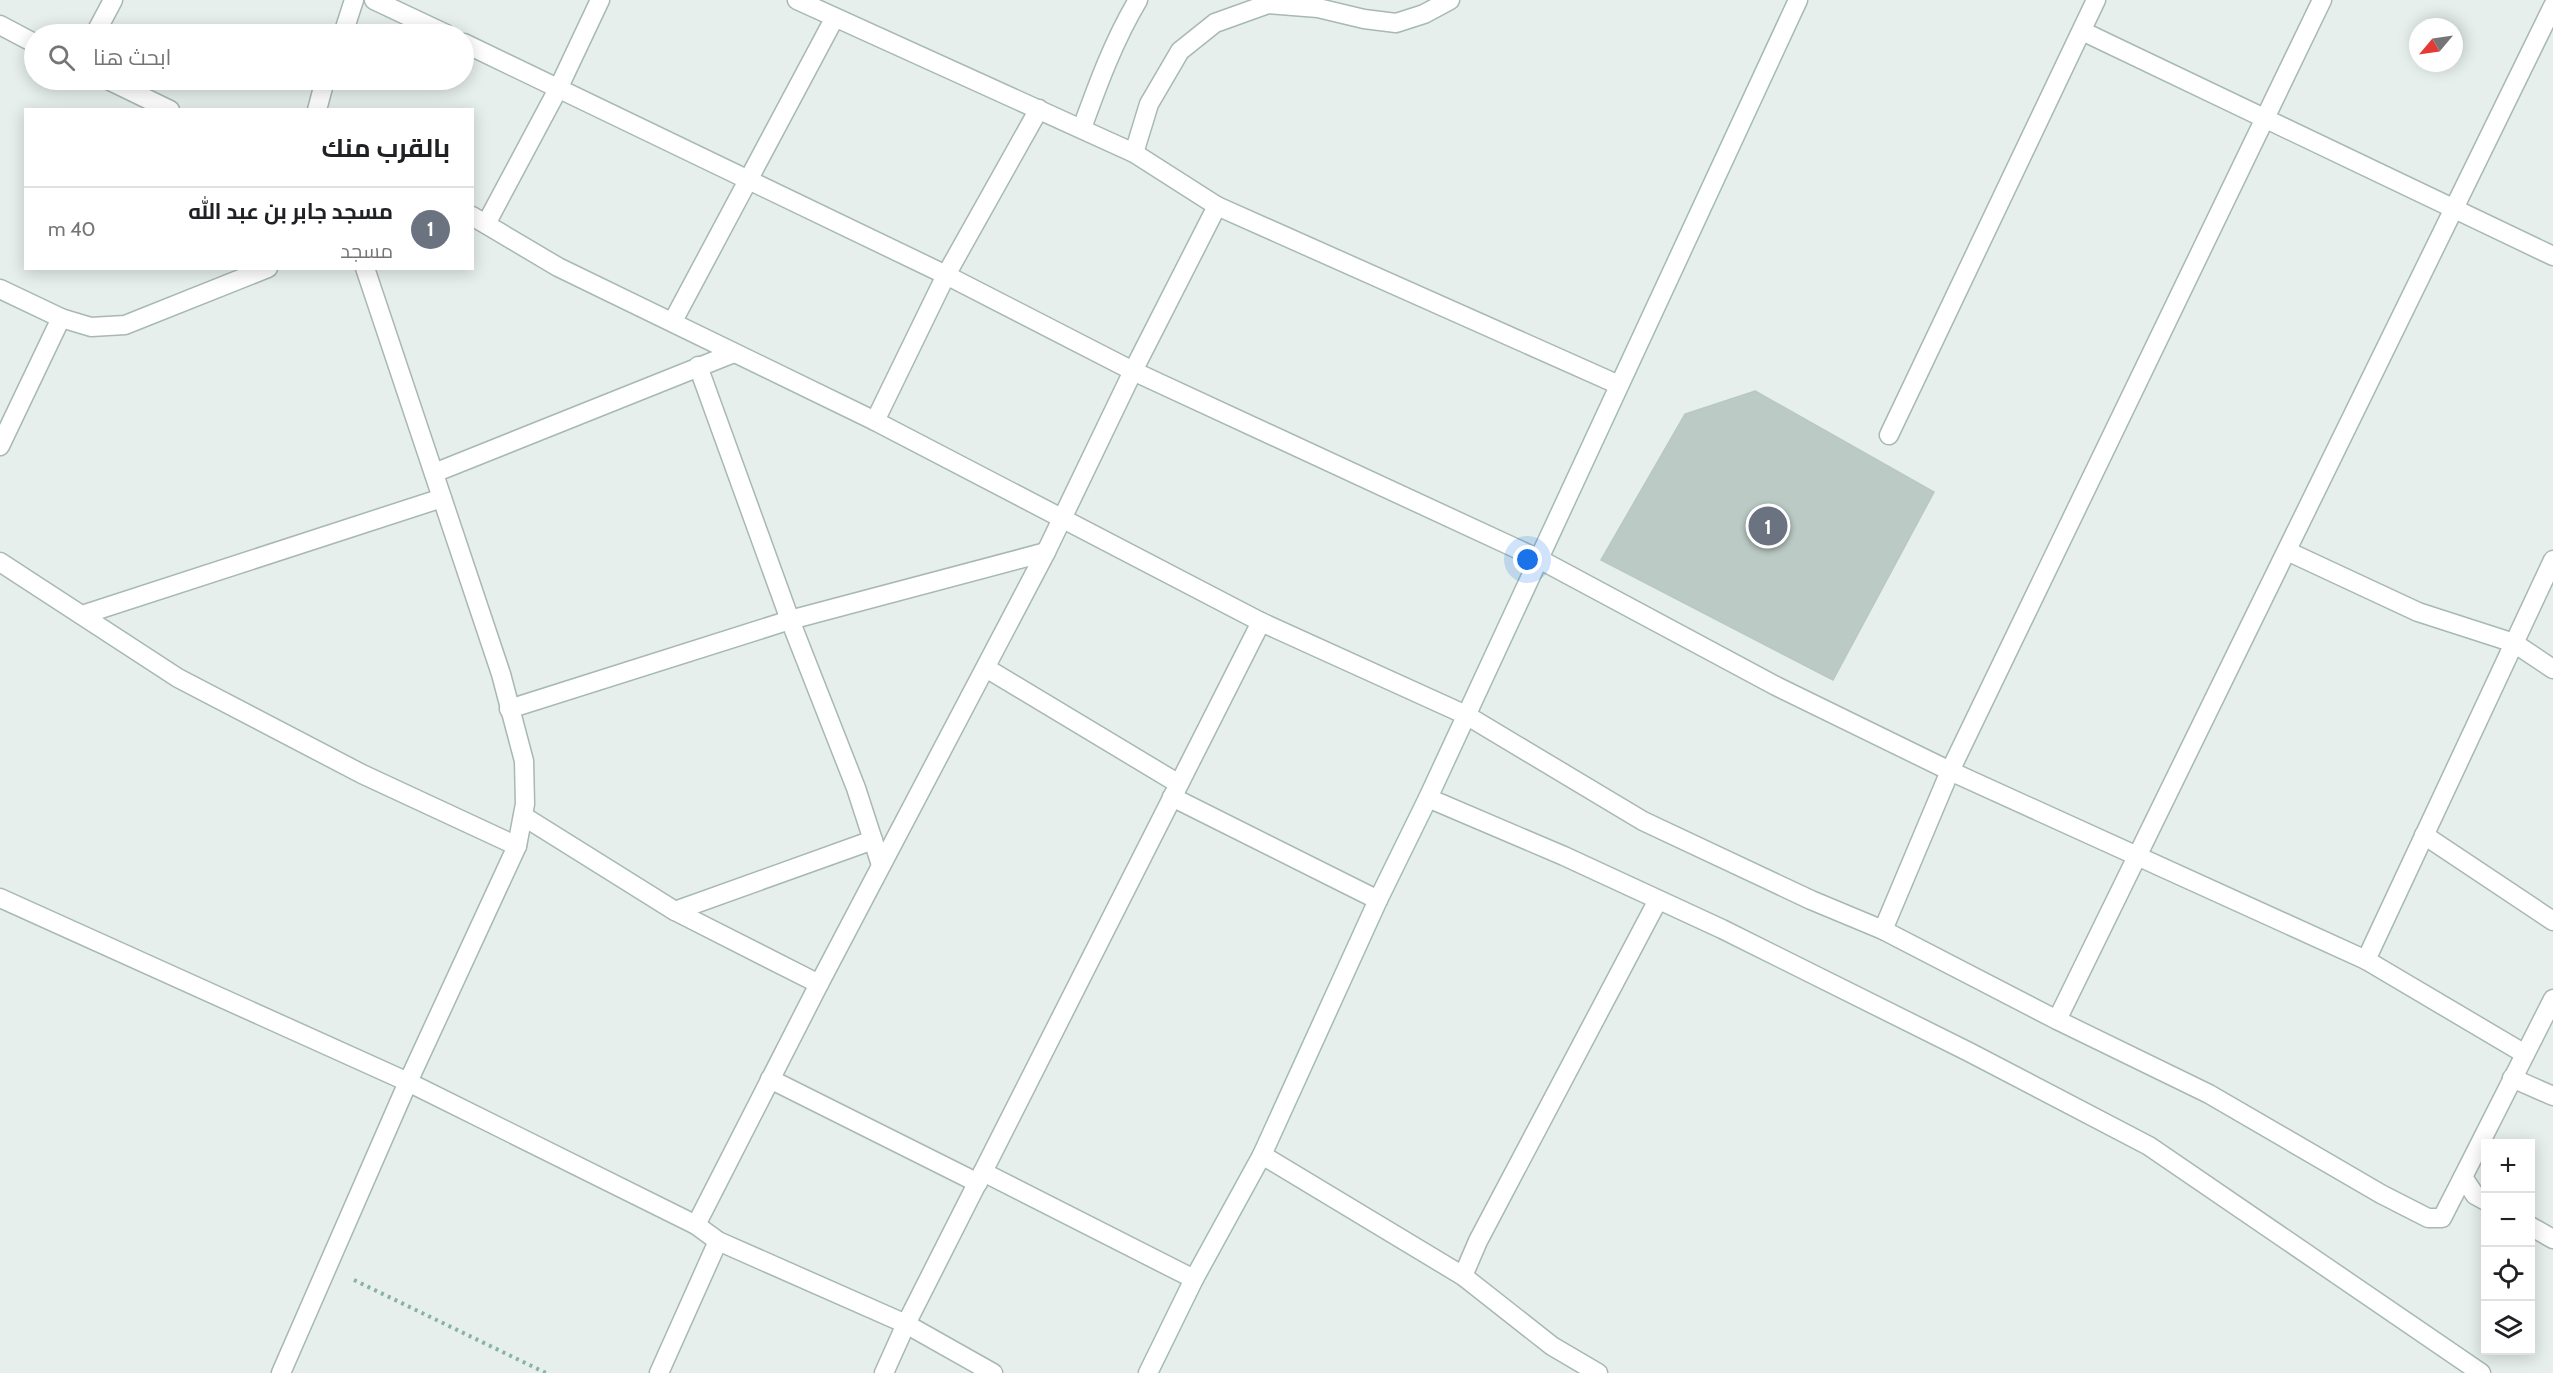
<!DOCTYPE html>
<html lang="ar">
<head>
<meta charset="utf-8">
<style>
  :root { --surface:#fff; --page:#f2f2f2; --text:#202124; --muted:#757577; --line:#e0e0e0; --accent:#7c3aed }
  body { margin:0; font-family:Cabin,Cairo,sans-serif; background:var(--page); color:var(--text); direction:rtl }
  .controls { position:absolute; right:18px; bottom:18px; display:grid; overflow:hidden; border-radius:0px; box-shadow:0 3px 15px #0003 }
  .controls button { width:54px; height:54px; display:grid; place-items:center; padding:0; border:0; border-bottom:2px solid var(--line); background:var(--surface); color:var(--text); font:30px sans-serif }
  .compass { position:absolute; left:2409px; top:18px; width:54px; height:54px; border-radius:50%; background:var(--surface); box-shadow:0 3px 15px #0003; rotate:241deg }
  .you { position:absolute; left:1528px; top:560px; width:21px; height:21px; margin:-15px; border:4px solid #fff; border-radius:50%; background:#1a73e8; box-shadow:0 0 0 9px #1a73e833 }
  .badge { display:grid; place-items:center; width:39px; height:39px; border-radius:50%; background:var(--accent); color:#fff; font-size:20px; font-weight:700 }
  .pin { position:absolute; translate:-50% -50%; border:3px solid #fff; box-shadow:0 2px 6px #0006 }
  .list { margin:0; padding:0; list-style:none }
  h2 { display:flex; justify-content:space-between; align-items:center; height:78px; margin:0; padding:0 24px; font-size:26px }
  h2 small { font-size:20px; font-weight:400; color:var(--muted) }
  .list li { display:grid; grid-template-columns:39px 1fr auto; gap:18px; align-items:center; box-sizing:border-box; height:84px; padding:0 24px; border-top:2px solid var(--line) }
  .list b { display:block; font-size:22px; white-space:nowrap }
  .list p { margin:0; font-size:20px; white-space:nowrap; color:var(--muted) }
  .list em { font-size:20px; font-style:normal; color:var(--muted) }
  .icon { flex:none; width:33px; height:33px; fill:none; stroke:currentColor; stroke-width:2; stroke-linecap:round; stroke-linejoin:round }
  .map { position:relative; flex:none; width:2553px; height:1373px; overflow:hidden; direction:ltr }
  .search { position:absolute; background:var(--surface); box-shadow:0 3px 15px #0003; left:24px; top:24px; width:450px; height:66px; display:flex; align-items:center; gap:15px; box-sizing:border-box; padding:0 21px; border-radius:33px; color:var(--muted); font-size:22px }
  .panel { position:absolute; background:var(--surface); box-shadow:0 3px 15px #0003; left:24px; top:108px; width:450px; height:162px; border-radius:0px; direction:rtl }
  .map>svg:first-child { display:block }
  .building { fill:#bbcac4; stroke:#b8c9c2; stroke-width:1.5 }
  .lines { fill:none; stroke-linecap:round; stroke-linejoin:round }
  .street-casing { stroke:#a8b8b2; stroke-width:21 }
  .secondary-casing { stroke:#a4bbb3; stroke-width:21 }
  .path { stroke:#86b3a5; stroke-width:4; stroke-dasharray:3 4.5; stroke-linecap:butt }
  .street { stroke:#fff; stroke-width:18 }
  .secondary { stroke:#fff; stroke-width:18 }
</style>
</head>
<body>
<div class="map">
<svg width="2553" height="1373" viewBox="0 0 2553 1373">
  <rect width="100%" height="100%" fill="#e6efeb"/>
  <path class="building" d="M1755,391L1934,492L1833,680L1601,560L1685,414Z"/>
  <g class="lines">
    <g class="street-casing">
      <g id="street">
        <path d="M374,0L446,34"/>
        <path d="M797,0L1134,153L1217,206L1619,385"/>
        <path d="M0,25L34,43"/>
        <path d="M2082,31L2553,256"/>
        <path d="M95,34L113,0"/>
        <path d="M343,34L354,0"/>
        <path d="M464,43L946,275L1133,371L1539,559L1776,686L1950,771L2366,960L2525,1054"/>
        <path d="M108,80L170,110"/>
        <path d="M317,110L325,80"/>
        <path d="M1082,128C1098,84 1114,40 1138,0"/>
        <path d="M1134,153L1149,104L1180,51L1215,23L1268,4L1318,8L1364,19L1396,23L1424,14L1450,0"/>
        <path d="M472,216L558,267L875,421L1261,622L1466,715L1643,821L1811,900L1883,930L2057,1020L2209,1094L2381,1194L2428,1218H2442L2463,1177"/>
        <path d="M486,224L558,89L600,0"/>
        <path d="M0,289L61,318L0,446"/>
        <path d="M61,318L91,327L125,325L268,268"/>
        <path d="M673,321L834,19"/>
        <path d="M698,366L790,620L856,788L881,865"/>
        <path d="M875,421L946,275L1039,109"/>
        <path d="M1889,435L2096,0"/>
        <path d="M434,473L734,353"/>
        <path d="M2287,551L2418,612L2514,643L2553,669"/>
        <path d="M0,562L178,678L362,774L517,846"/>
        <path d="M82,615L442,498"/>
        <path d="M986,668L1179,784"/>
        <path d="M509,709L790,620L1046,552"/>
        <path d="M1172,797L1378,900"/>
        <path d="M1428,798L1564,856L1722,929L1969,1052L2149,1146L2481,1373"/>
        <path d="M523,816L675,911L819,984"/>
        <path d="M2424,835L2553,921"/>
        <path d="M0,898L408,1082L696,1225L718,1241L906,1324L993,1373"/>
        <path d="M675,911L873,840"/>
        <path d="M1883,930L1950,771L2322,0"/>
        <path d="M2366,960L2553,560"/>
        <path d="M2057,1020L2553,6"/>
        <path d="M2512,1078L2553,1096"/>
        <path d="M770,1079L978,1183"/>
        <path d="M1262,1155L1463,1276L1552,1346L1598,1373"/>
        <path d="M983,1172L1194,1279"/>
        <path d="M2486,1201L2475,1195L2463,1177L2553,999"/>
        <path d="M696,1225L819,984L1046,552L1133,371L1217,206"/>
        <path d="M2530,1226L2553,1239"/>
        <path d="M1463,1276L1478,1241L1658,900"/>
        <path d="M281,1373L408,1082L517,846L525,804L524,761L501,674L365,268"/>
        <path d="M659,1373L718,1241"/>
        <path d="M884,1373L906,1324L1261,622"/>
      </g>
    </g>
    <g class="secondary-casing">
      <path id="secondary" d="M1148,1373L1194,1279L1262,1155L1378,900L1428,798L1798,0"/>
    </g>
    <path class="path" d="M354,1280L546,1373"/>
    <use href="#street" class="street"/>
    <use href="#secondary" class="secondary"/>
  </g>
</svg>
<div class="controls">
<button>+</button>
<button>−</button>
<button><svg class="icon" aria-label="locate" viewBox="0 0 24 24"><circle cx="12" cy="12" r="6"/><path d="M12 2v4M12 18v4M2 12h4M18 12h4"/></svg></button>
<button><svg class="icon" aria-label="layers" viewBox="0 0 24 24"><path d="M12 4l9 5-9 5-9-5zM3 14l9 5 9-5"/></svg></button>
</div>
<svg class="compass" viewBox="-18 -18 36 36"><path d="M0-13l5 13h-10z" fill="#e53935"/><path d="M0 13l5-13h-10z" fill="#757577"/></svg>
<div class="you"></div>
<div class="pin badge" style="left:1768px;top:526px;background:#6b7280">1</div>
<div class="search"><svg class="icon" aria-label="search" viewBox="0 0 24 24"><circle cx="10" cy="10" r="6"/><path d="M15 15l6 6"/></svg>ابحث هنا</div>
<section class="panel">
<h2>بالقرب منك<small></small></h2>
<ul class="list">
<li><span class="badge" style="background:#6b7280">1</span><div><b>مسجد جابر بن عبد الله</b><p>مسجد</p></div><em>40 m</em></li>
</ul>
</section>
</div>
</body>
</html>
